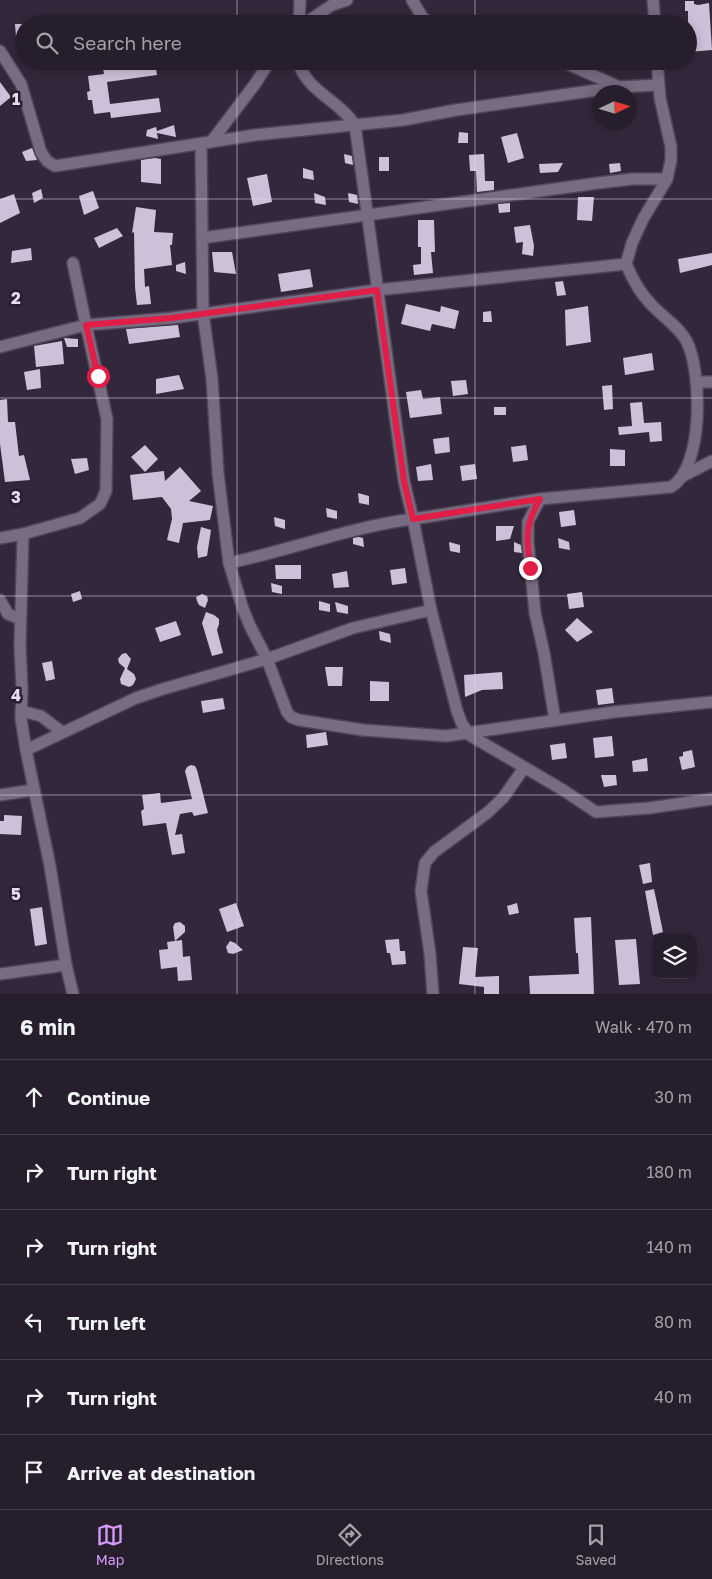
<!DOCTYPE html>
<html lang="en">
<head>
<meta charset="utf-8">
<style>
  :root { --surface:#261e2c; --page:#322b38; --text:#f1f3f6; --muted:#a4a2a9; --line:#423c48; --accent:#d69bfa }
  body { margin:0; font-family:"Golos Text",sans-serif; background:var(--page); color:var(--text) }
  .controls { position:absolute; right:15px; bottom:15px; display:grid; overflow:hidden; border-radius:10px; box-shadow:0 2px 12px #0003 }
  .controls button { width:45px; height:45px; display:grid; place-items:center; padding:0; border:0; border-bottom:1px solid var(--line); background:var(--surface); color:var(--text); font:25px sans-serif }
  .compass { position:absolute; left:592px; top:85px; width:45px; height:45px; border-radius:50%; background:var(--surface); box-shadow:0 2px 12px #0003; rotate:86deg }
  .stop { position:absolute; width:15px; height:15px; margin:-11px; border:4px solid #e11d48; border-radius:50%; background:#fff }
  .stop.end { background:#e11d48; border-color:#fff; box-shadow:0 1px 5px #0008 }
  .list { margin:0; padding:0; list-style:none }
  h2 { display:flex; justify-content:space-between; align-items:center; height:65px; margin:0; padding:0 20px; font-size:21px }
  h2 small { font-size:16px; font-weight:400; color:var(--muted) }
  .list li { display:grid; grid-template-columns:32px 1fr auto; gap:15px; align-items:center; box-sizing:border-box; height:75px; padding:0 20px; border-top:1px solid var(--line) }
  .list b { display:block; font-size:19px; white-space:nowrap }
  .list em { font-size:16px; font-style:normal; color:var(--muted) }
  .icon { flex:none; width:28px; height:28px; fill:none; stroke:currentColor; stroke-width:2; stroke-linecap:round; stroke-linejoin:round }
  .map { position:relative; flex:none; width:712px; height:994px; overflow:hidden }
  .search { position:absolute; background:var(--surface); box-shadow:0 2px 12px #0003; left:15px; right:15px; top:15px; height:55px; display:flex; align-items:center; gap:12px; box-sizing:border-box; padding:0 18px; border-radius:28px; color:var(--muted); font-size:19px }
  .sheet { height:515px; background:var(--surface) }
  nav { display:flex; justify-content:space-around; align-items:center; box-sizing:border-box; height:70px; border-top:1px solid var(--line); background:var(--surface); font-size:14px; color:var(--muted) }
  nav a { display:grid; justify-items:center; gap:2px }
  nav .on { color:var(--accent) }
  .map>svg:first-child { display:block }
  .building { fill:#cfc0d9 }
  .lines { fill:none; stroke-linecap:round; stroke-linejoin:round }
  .street-casing { stroke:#504556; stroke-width:14 }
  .street { stroke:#796b82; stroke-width:11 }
  .route { stroke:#e11d48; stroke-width:6 }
  .grid { fill:none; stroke:#e5ddea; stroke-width:1; stroke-opacity:0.55 }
  .grid-label { font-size:16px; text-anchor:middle; font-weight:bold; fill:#e5ddea; stroke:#291e31; stroke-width:5; stroke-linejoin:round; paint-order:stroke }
</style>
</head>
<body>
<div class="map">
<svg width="712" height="994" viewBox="0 0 712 994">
  <rect width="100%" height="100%" fill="#33283b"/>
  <g class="building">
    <path d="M685,1H694V4L698,5L709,3L712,50L688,52V11H685Z"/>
    <path d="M15,24H24V51H17Z"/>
    <path d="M155,61L157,75L107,82L110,104L159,98L161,112L111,118L110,112L94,114L92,100H88L87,92L90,91L88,76L104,74L103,68Z"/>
    <path d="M0,82L11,97L0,106Z"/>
    <path d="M174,125L176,137L157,133L158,139L146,136L147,130L156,127L157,131Z"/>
    <path d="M459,132L468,133V143H458Z"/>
    <path d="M517,133L524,158L508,163L501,137Z"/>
    <path d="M32,148L37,160L26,161L22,152Z"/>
    <path d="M344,154L352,156L353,165L345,163Z"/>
    <path d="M484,154L485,181H494V190L477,192L476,171H470L469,155Z"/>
    <rect x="379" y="157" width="10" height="14"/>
    <path d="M155,158L161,159V184L141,182V160Z"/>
    <path d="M563,163L558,172L540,173L539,164Z"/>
    <path d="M620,163L621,171L610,173L609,164Z"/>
    <path d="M303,168L313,171L314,180L303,178Z"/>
    <path d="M267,174L272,202L253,206L247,178Z"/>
    <path d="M41,189L43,198L34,203L32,193Z"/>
    <path d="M93,191L99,208L84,215L79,196Z"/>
    <path d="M314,193L325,197L326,205L315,203Z"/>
    <path d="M348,193L357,195L358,204L349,202Z"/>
    <path d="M14,194L20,213L0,223V199Z"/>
    <path d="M578,197H594L592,221L577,220Z"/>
    <path d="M510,203V212L499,213L498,204Z"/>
    <path d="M136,207L156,210L154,232L173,233L172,245H170L172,265L144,269L145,287L149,286L151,304L137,305L135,287L134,232L132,233Z"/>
    <path d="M418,220H434L435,252H431L433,273L414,275L413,265L421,264V247H418Z"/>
    <path d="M530,225L534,246L533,256L522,254L523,242L516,243L514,227Z"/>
    <path d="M117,228L123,236L99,248L94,238Z"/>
    <path d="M31,248L32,260L11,263L12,251Z"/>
    <path d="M212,252H232L236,274L214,272Z"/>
    <path d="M712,253V265L680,273L678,259Z"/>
    <path d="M185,262L186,274L176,271V265Z"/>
    <path d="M310,269L313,287L281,292L278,274Z"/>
    <path d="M563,281L566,295L557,296L555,282Z"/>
    <path d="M406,304L440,312L441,306L459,311L455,329L432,324L430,331L401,324Z"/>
    <path d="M588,306L591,342L566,346L565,310Z"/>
    <path d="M491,311L492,322H483V312Z"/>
    <path d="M178,325L180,337L129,344L126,329Z"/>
    <path d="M64,338L78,339V347H67Z"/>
    <path d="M62,341L64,364L36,367L34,346Z"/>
    <path d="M652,353L654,370L625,375L623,358Z"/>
    <path d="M40,369L41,388L27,390L24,372Z"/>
    <path d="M179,375L184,389L156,394V379Z"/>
    <path d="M466,380L468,394L453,396L451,381Z"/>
    <path d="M612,385L613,409L604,410L602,386Z"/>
    <path d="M421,390L423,399L440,397L442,414L410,418L406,392Z"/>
    <path d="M7,399L8,422H15L19,456L24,455L30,480L5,482L0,444V400Z"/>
    <path d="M642,402L644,423L661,422L662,441L650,442L649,432L619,435L618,427L632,426L630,403Z"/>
    <rect x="494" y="407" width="12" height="8"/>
    <path d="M449,437L450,452L435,454L433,439Z"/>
    <path d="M145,445L158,459L145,472L131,457Z"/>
    <path d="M526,445L528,460L513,462L511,447Z"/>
    <path d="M610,449L625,450V466H610Z"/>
    <path d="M87,458L89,470L75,474L71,459Z"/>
    <path d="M431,464L433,480L418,481L416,467Z"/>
    <path d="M475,464L477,479L462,481L460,466Z"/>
    <path d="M180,467L201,491L189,501L213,506L210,520L183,523L179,543L167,540L172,519L171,509L162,497L133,500L130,475L164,471L165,481Z"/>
    <path d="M358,493L369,496V505L359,503Z"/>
    <path d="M326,508L337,511V519L327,517Z"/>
    <path d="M574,510L576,525L561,527L559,512Z"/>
    <path d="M274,517L285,520V529L275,526Z"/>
    <path d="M496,526H514L510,539L496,541Z"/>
    <path d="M201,527L211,530L207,556L198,558L197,547Z"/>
    <path d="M359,537L363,538L364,547L353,544V538Z"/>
    <path d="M558,538L569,542L570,550L559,548Z"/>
    <path d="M449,542L460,545V553L450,551Z"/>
    <path d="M514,542L521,545L522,553L514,552Z"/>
    <path d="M275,565H301V579H276Z"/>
    <path d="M405,568L407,583L392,585L390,570Z"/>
    <path d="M347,571L349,587L334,588L332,574Z"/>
    <path d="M271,583L282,586V594L272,592Z"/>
    <path d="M80,591L82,599L73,602L71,594Z"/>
    <path d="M582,592L584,607L569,609L567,594Z"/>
    <path d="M202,594L207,596L208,600L205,608L199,605L197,601L196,597Z"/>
    <path d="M319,601L330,604V612L319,610Z"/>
    <path d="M335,602L348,606V614L337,612Z"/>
    <path d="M206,612L214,615L219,619V624L217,630L223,653L212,656L202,623Z"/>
    <path d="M577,618L593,632L577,642L565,630Z"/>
    <path d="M176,621L181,635L160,642L155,628Z"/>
    <path d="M379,631L390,634L391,643L380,640Z"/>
    <path d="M126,653L131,659L127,669L134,674L136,679L133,685L129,687L121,684L120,679L125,668L119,663L118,659L122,654Z"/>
    <path d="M52,661L55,679L46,681L42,663Z"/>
    <path d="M325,667H343L342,686H328Z"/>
    <path d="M502,672L503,689L482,690L465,697L464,675Z"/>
    <path d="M370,681L389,682V701H370Z"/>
    <path d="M612,688L614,703L598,705L596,690Z"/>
    <path d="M223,698L225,709L203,713L201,701Z"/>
    <path d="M326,732L328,745L307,748L306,735Z"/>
    <path d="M612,736L614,756L595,758L593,738Z"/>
    <path d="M565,743L567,758L552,760L550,745Z"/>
    <path d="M692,750L695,767L682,770L679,757L683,756V752Z"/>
    <path d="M647,758L648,771L633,772L632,761Z"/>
    <path d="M191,765L195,766L197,770L208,813L194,816L192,812L180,814L175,835L182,834L185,853L172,855L166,823L143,826L141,811L144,809L142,795L160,793L161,803L192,799L185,771L187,767Z"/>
    <path d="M601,775H616L617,785L604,787Z"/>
    <path d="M4,815L22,816L21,835L0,834V821H4Z"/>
    <path d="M650,863L652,882L643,884L639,865Z"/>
    <path d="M654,889L663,932L653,935L645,891Z"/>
    <path d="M236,903L244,926L227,932L219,909Z"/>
    <path d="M517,903L519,913L509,915L507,906Z"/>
    <path d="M42,907L47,944L35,946L30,909Z"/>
    <path d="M591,917L594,994H530L529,976L579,974L578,953H576L574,918Z"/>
    <path d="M180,922L185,926V932L175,941L173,927L175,923Z"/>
    <path d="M399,939L400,951H405L406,964L392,965L390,953H387L385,940Z"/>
    <path d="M636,939L640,984L619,985L615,940Z"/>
    <path d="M182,940L183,957L190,956L192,980L178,981L177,967L161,969L159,950L168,949L167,942Z"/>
    <path d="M230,941L235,943L243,950L233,954L228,953L226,947Z"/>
    <path d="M463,947L478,948L475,977L499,976V994H484V987L459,984Z"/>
  </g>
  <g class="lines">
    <g class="street-casing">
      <g id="street">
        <path d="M412,0L423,18L432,24"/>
        <path d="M653,0L655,24"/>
        <path d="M299,24L300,0"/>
        <path d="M304,24L332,5L347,0"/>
        <path d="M0,51L21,84L41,152L47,161L55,166L255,135L403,120L456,110L619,87L658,85"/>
        <path d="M561,61L617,86"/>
        <path d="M657,61L660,98L671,147V160L667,179L643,219L632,243L626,264C632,278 639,292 650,303C661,316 679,326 687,342C702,373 704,467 671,487L540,499L413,519L431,610L457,711L462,724L471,736L563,790L596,812L649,808L712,799"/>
        <path d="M211,142L255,84L270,61"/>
        <path d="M201,144L203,313L212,379L218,473L229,563L243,609L250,626L267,659L287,712L291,717L299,720L363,730L446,736L614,712L712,702"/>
        <path d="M202,238L598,183L632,179H667"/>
        <path d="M0,347L86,325L73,263"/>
        <path d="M697,382H712"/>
        <path d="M683,476L712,461"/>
        <path d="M540,499L528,522V542L535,613L544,653L555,720"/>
        <path d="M23,534L20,646L22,689L21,719L26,750"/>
        <path d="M0,538L23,534L80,518L100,504L106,491L107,419L86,325L172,318L377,290L626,264"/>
        <path d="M229,563C291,550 350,527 413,519L404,481L355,125C340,101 306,91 298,61"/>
        <path d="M0,600L8,614L20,619"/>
        <path d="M21,711L41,716L62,732"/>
        <path d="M0,795L33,790"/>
        <path d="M0,974L66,965"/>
        <path d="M73,994L66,965L50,866L26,750L136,698L163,689L267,659L353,628L431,610"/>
        <path d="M433,994L430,954L421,891L425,863L434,852L487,813L503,798L524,768"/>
      </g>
    </g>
    <use href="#street" class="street"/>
  </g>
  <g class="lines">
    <path class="route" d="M98,376L86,325L172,318L377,290L404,481L413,519L540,499C524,526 527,539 530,568"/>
  </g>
  <path class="grid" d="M237,0V24M475,0V24M237,61V994M475,61V994M0,199H712M0,398H712M0,596H712M0,795H712"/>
  <g class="grid-label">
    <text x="16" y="105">1</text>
    <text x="16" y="304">2</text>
    <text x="16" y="503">3</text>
    <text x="16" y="701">4</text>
    <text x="16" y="900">5</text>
  </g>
</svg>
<div class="controls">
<button><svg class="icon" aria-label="layers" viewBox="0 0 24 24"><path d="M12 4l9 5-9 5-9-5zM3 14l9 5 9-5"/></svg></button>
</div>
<svg class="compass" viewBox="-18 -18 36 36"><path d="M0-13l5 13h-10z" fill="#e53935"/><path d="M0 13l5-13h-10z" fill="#a4a2a9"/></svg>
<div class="stop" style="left:98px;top:376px"></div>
<div class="stop end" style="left:530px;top:568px"></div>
<div class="search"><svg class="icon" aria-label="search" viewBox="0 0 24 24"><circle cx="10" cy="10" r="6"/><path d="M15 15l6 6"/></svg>Search here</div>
</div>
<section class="sheet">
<h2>6 min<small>Walk · 470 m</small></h2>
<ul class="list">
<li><svg class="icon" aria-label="ahead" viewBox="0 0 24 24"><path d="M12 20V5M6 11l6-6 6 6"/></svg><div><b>Continue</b></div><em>30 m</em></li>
<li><svg class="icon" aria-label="right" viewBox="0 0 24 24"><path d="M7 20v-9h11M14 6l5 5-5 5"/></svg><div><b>Turn right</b></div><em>180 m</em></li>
<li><svg class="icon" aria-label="right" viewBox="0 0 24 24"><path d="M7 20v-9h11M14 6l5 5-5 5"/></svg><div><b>Turn right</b></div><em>140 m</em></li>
<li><svg class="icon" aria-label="left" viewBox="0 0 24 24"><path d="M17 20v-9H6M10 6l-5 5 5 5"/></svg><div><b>Turn left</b></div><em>80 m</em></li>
<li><svg class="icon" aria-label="right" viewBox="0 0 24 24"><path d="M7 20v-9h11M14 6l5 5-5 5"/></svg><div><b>Turn right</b></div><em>40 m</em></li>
<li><svg class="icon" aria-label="arrive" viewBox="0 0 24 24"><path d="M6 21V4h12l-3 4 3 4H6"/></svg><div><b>Arrive at destination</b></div></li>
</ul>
</section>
<nav>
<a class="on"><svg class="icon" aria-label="map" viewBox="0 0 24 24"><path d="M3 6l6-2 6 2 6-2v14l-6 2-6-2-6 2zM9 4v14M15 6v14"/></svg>Map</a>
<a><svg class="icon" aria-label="directions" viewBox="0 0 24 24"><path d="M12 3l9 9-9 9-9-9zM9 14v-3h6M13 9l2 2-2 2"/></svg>Directions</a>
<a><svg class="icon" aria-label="saved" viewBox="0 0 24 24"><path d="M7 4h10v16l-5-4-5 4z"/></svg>Saved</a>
</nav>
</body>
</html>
